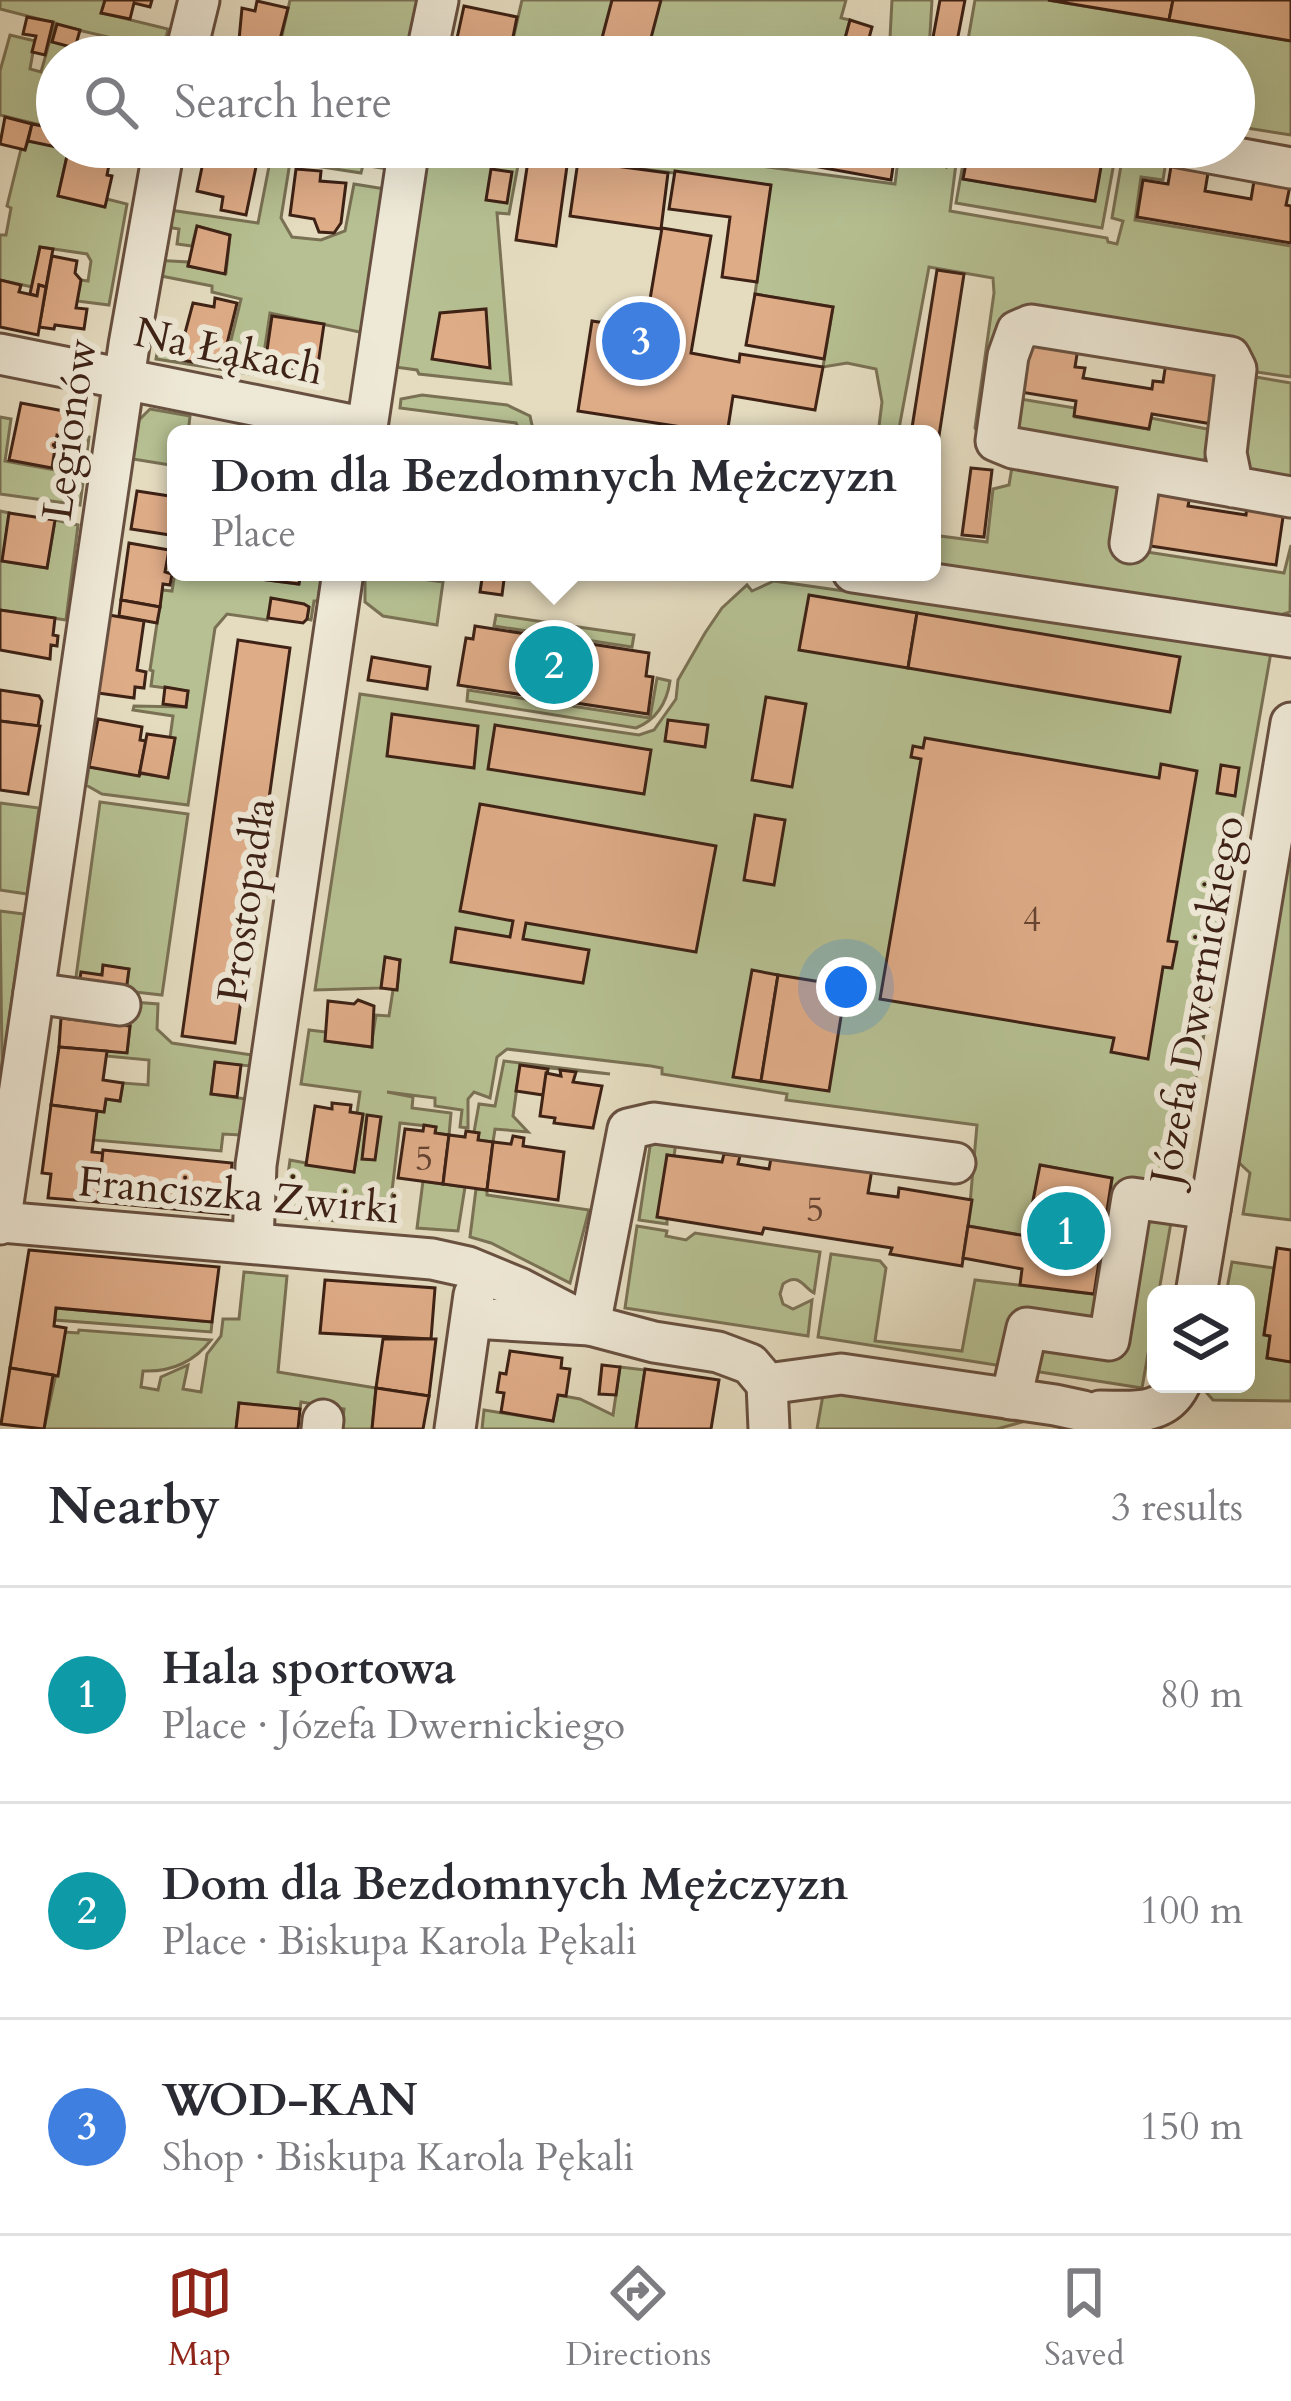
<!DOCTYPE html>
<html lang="en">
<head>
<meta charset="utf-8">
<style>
  :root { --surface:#fff; --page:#f7f7f7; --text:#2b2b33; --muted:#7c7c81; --line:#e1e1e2; --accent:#8f2418 }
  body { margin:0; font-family:Cardo,serif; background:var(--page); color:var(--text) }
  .controls { position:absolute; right:36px; bottom:36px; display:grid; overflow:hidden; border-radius:18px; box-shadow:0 12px 48px #0002 }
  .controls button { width:108px; height:108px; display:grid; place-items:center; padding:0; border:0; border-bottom:3px solid var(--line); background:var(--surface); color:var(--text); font:60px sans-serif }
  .you { position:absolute; left:846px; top:987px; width:42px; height:42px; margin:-30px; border:9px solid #fff; border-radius:50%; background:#1a73e8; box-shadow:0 0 0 18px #1a73e833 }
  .badge { display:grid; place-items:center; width:78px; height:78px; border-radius:50%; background:var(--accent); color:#fff; font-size:39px; font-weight:700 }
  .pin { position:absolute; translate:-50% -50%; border:6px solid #fff; box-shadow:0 3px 12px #0006 }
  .popup { position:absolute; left:167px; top:425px; width:774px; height:156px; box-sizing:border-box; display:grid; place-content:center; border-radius:18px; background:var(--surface); filter:drop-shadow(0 3px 9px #0005); font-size:39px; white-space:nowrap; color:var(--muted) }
  .popup b { font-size:45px; color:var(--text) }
  .popup::after { content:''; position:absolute; left:50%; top:100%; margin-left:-24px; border:24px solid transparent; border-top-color:var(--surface) }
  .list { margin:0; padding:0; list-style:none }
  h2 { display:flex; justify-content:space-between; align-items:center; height:156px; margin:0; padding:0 48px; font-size:51px }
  h2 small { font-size:39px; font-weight:400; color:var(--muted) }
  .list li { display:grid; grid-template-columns:78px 1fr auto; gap:36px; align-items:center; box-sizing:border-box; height:216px; padding:0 48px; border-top:3px solid var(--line) }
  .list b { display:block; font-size:45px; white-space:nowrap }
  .list p { margin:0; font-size:39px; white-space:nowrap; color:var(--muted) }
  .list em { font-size:39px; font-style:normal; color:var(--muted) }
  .icon { flex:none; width:66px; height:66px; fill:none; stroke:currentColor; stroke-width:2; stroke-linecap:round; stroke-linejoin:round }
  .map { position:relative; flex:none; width:1291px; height:1429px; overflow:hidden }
  .search { position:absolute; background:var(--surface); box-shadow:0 12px 48px #0002; left:36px; right:36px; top:36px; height:132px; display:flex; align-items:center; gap:30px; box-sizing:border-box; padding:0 42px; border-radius:66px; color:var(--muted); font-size:45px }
  .sheet { height:804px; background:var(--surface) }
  nav { display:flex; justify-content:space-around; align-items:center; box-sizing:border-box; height:168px; border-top:3px solid var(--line); background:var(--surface); font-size:33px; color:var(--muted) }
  nav a { display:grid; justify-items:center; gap:6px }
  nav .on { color:var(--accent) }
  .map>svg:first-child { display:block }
  .green { fill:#b6c092; stroke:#7a7154; stroke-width:3 }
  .building { fill:#dfac88; stroke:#3e2215; stroke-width:3 }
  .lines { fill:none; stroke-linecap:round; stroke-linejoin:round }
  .minor-casing { stroke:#685040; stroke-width:45 }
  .minor { stroke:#eee8d6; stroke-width:39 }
  .labels { text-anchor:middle; stroke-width:12; stroke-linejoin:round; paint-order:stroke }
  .number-label { font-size:36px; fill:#664432 }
  .street-label { font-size:42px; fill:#3e2215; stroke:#eee8d6 }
</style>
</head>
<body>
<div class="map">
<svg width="1291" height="1429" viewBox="0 0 1291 1429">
  <rect width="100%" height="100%" fill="#e5dcc0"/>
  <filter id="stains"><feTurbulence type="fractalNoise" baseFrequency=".00167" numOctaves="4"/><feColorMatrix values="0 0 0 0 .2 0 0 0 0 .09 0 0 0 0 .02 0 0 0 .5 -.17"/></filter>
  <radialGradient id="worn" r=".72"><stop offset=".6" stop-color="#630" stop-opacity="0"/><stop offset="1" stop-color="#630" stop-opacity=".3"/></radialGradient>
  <g class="green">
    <path d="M0,0H105L102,13L168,29L163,50L57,25L53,42L75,48L77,41L86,43L82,57H57V129L0,115V71L10,35L35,41L30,69L41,72L55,23L0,9Z"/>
    <path d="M290,0H420L409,57H198L199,51L226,54L229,43L278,53Z"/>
    <path d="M522,0H846L841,18L850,20L840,57H509Z"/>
    <path d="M892,0H932L929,51L938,57H889Z"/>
    <path d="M975,0H1048L1291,41V135L1234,126V57H965Z"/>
    <path d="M28,141L69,147L58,196L104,207L107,199L127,204L109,305L77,301L81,280L88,281L91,261L87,254L40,247L32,287L0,280V235H6L11,208L7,206L21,149L25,150Z"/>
    <path d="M255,147H328L389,161L388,169L363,165L361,173L290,162L281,218L292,237L321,240L345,231L354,184L385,189L364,333L270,313L261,373L256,375L156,359L161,330L179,332L175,360L224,369L241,299L212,292V286L151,274L154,260L188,262V266L226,273L230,235L197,226L192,246L177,244L179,229L161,226L163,209L258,223L272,151Z"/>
    <path d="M429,147H749L746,164L895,184L897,168L904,159L931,157L946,167L948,154L957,156L950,211L1107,238L1108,242L1117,244L1123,221L1112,218L1123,154L1166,161L1163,180L1141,177L1135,220L1291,246V377L1243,370L1039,319L978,433L975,428L994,293L993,278L929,267L898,434H878L882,402L876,369L847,363L823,367L833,307L755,294L770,185L578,161L567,166L519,160L509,214L497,213L511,384L419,374L417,370L395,367L415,199L421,198Z"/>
    <path d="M966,147H969L964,179L1094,201L1104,150L1116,152L1102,228L956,203Z"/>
    <path d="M1244,375L1291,383V487L1254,479L1234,450Z"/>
    <path d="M422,395L507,405L530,416L534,434H522L516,423L400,408L401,399Z"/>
    <path d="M1009,397L1075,408V417L1148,429L1151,418L1212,430L1203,465L1003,426Z"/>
    <path d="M150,409L190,416L188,434H176V466L133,459L139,420Z"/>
    <path d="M0,417L11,419L5,461L55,470L60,447L81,448L83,436L89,437L80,505L0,494Z"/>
    <path d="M1014,455L1133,478L1121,548L1284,573L1291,545L1290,612L1271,618L932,569V535L987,542L993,489L1009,485Z"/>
    <path d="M0,511L9,513L3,561L47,568L55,520L78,525L66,620L0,610Z"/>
    <path d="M176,566V572H252L253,578L298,584L301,572H322L318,601H314L311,620L307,619L308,607L272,599L267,620L227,614L215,628L188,805L102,794L86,785L89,767L168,777L175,739L170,738L173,716L133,710L134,706L186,707L188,691L151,686L153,671L150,670L162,590L172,591Z"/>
    <path d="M365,572H394V575L443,582L437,625L383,616L365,602Z"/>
    <path d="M774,581L1271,652L1142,1388L818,1337L831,1254L880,1261L886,1268L875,1341L962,1351L975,1280L1094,1294L1112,1179L1041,1165L1026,1236L968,1226L977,1125L786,1100L787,1094L662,1074V1068L651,1066L507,1049L497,1057L490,1098L474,1092L468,1099V1128L460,1127L462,1110L435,1106V1098L387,1092L413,1097L412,1108L451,1113L449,1135L435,1133L436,1127L400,1123L388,1225L287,1217L283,1212L290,1160L354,1172L363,1115L357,1113L360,1092L301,1084L309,1030L326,1032V1041L371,1047L376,1015L389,1016L393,990L397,989L400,960L386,957L381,988L315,990L360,694L639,735L654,730L676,699L678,680L705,633L722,608L747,585L752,591Z"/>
    <path d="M496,615L634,635L632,647L494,626Z"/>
    <path d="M657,678L670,681C667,702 658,719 636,728L467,701L468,690L650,718Z"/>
    <path d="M100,802L188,814L162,995L126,991L129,969L103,966L102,975L75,984Z"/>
    <path d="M0,803L39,808L27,894L0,890Z"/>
    <path d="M1291,837V1220L1243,1214L1250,1173L1236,1160Z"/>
    <path d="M0,911L24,914L0,1083L2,1060Z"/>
    <path d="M133,1002L158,1004L157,1029L172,1043L252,1055L251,1066L215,1063L211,1094L246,1099L240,1135L223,1134L221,1151L93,1140L97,1111H104L106,1099L120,1101L123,1083L148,1085L149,1060L106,1056L107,1051L127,1052Z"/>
    <path d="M504,1061L610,1074L520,1065L513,1116L528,1132L495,1129L493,1142L478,1140L479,1133L474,1132L479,1104L495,1106Z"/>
    <path d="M652,1133L677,1136L674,1156L667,1155V1224L639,1220Z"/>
    <path d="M423,1181L465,1187L458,1231L417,1228Z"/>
    <path d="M476,1189L487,1190V1195L589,1210L570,1283L491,1243L470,1237Z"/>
    <path d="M637,1226L667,1231L666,1236L686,1240L695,1233L820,1252L814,1293C803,1287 799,1272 783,1284L780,1294L783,1304L793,1309L812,1300L808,1336L625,1308Z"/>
    <path d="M1232,1262L1274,1268L1264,1334L1270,1336L1267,1358L1291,1362V1401L1213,1400L1206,1392L1207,1384H1246V1294H1226Z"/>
    <path d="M244,1272L287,1276L278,1372L376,1388L372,1429H342L344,1409L301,1402L300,1409L239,1403L236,1429H44L65,1332L78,1333L79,1330L211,1340C194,1362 170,1372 143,1371L141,1387L158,1390L161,1377L188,1365L183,1389L201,1392L207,1354L221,1336L223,1319H239Z"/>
    <path d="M56,1308L212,1322L211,1332L55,1320Z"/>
    <path d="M620,1367L645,1370L636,1429H482L484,1410L553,1421L558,1395L580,1399L613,1415Z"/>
    <path d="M855,1390L1036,1418L997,1429H817L823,1395Z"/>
  </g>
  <g class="building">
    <path d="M105,0H152L150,7L134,3L130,19L101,13Z"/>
    <path d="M612,0H661L646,57H597Z"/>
    <path d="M940,0H965L955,52L931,48Z"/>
    <path d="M1048,0H1173L1169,20Z"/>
    <path d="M1173,0H1291V41L1169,20Z"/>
    <path d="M257,1L288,8L277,51L266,52L258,44L239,40L242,8L255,11Z"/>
    <path d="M464,6L517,17L509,57H453Z"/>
    <path d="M27,17L53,22L45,55L32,52L36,36L23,34Z"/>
    <path d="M850,20L872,27L864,57H840Z"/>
    <path d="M57,24L80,30L75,48L52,42Z"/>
    <path d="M5,117L32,124L25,150L0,144Z"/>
    <path d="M32,124L57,129L56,147L28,141Z"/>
    <path d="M69,147L111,155L107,175L112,176L105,207L58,196Z"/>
    <path d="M749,147H858L895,154L891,180L747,154Z"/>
    <path d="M969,147L1104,150L1095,201L963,179Z"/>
    <path d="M205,153L257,162L246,215L221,210L223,197L197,191Z"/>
    <path d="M528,161L567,166L556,246L516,240Z"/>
    <path d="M578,161L668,173L661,229L570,216Z"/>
    <path d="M1172,161L1209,167L1205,191L1251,199L1255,175L1291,181L1286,205L1291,206V243L1137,217L1143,180L1168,184Z"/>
    <path d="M296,169L321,171L320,181L346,183L341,223L334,233L319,232L314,219L290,215Z"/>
    <path d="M491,169L512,172L507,203L486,200Z"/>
    <path d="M675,171L771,185L757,282L722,277L730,217L669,209Z"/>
    <path d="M197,226L230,235L225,274L188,266Z"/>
    <path d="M662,228L711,236L691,353L739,362L740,354L823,367L815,410L733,396L727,434L578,411L592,321L645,329Z"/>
    <path d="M40,247L53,249L46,287L39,285L37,296L30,294Z"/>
    <path d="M52,256L77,261L75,273L81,280L76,308L87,309L84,329L55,325L54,329L39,327Z"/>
    <path d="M937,270L964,274L932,481V434H911Z"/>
    <path d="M0,280L21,285L19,292L37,296L39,285L46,287L38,335L0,327Z"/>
    <path d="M755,294L833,307L824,359L746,345Z"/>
    <path d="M215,298L237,303L221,368L178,359L193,303L214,307Z"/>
    <path d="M486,309L490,368L432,359L440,313Z"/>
    <path d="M272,316L324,324L317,372L265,364Z"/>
    <path d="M1023,339L1078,348L1075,367L1085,368L1083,378L1152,389L1153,381L1163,382L1166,363L1220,373L1212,424L1152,414L1149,429L1074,416L1076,401L1015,391Z"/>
    <path d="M21,403L69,412L65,437L57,435L52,468L9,460Z"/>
    <path d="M971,468L992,470L984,537L962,535Z"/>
    <path d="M1152,490L1190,496L1188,506L1246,515L1247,505L1284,510L1276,565L1144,545Z"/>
    <path d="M137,491L176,497L170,535L131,529Z"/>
    <path d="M9,513L55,520L47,568L2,561Z"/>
    <path d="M129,543L169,550L165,572L172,574L170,585L163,584L160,607L121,600Z"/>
    <path d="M252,572H301L299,584L252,578Z"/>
    <path d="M483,572H505L502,595L480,592Z"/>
    <path d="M809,595L917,613L908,668L799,650Z"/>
    <path d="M271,598L304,604L309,607L307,619L303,623L268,618Z"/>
    <path d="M121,600L160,607L157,623L119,616Z"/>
    <path d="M0,610L55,618L53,635L58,636L57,646L51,645L50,659L0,650Z"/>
    <path d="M917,613L1180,657L1170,712L908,668Z"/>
    <path d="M109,615L144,621L137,670L146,672L144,688L135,687L134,698L98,693Z"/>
    <path d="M475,626L649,653L646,676L653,677L648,714L458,685L466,638L473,639Z"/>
    <path d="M238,640L290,648L235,1043L182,1036Z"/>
    <path d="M372,657L430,667L427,689L368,680Z"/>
    <path d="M165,687L188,691L186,707L163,704Z"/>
    <path d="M0,690L39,696L42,701L38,726L0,721Z"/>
    <path d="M766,697L806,704L792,787L752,780Z"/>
    <path d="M392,714L478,726L474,768L387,756Z"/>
    <path d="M98,719L142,727L140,740L146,741L139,776L89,767Z"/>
    <path d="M668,720L708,725L705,747L665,741Z"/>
    <path d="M0,721L40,726L28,794L0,790Z"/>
    <path d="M495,725L651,750L644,794L488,769Z"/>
    <path d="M147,734L175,738L168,778L141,773L139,776Z"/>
    <path d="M925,738L1159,778L1161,764L1197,771L1168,941L1177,942L1172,968L1163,967L1148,1059L1111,1052L1114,1038L880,999L921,759L911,757L913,746L923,748Z"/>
    <path d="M1221,765L1239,768L1235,796L1217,793Z"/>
    <path d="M480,804L716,846L696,952L526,923L523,939L589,950L583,983L451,962L456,928L510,937L513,921L460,911Z"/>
    <path d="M755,815L785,820L774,885L744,880Z"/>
    <path d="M385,957L400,960L397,990L381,988Z"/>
    <path d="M103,965L129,969L126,991L79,985L81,972L102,975Z"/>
    <path d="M752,970L778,975L761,1081L733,1077Z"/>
    <path d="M778,975L846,986L829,1091L761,1081Z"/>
    <path d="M358,1000L374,1006L372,1047L325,1041L328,1001L354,1004Z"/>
    <path d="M61,1018L130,1026L127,1053L59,1047Z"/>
    <path d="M59,1047L107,1051L103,1080L123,1083L120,1101L106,1099L104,1112L51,1105Z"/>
    <path d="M215,1062L241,1065L237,1097L211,1094Z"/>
    <path d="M520,1065L548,1069L543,1095L516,1091Z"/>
    <path d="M560,1070L576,1072L573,1082L602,1086L593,1128L554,1123L555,1118L540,1116L546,1073L561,1076Z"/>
    <path d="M332,1103L351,1105L350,1112L363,1114L354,1172L306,1165L315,1106L332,1109Z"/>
    <path d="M51,1105L97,1111L92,1152L103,1153L98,1202L48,1198L51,1174L42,1173Z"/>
    <path d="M367,1115L381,1117L375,1160L362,1159Z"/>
    <path d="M424,1125L436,1127L435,1133L449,1135L443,1184L398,1178L405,1129L423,1131Z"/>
    <path d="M466,1131L479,1133L478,1140L493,1142L487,1190L443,1184L449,1135L465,1137Z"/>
    <path d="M513,1136L524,1138L523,1146L564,1152L558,1200L487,1190L493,1142L511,1144Z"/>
    <path d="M103,1150L232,1163L228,1214L98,1202Z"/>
    <path d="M772,1153L872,1169L868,1193L898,1197L899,1188L972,1200L962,1266L890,1254L892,1248L764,1228L762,1234L657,1217L667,1155L722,1162L724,1154L740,1156L738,1164L769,1169Z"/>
    <path d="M1040,1165L1112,1178L1094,1294L1020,1285L1022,1269L963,1258L968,1226L1026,1236Z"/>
    <path d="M1277,1248L1291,1250V1362L1267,1358L1270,1336L1264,1335Z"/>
    <path d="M29,1250L219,1267L212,1322L56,1308L54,1326L66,1328L58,1376L10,1368Z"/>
    <path d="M325,1280L435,1288L431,1339L320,1333Z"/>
    <path d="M383,1339H436L429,1396L376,1388Z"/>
    <path d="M510,1351L562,1358L561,1368L570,1369L566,1396L558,1395L553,1421L501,1412L504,1393L497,1392L500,1373L506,1374Z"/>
    <path d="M602,1365L620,1367L616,1395L599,1394Z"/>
    <path d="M10,1368L53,1375L44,1429L1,1424Z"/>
    <path d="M645,1369L719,1380L711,1429H636Z"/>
    <path d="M376,1388L429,1396L423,1429H372Z"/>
    <path d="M239,1403L300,1409L298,1429H236Z"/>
  </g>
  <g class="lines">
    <g class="minor-casing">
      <g id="minor">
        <path d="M185,57L199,0"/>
        <path d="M426,57L438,0"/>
        <path d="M1178,147L1291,168"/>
        <path d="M0,354L367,428"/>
        <path d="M366,434L409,147"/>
        <path d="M1233,487L1226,453L1236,369L1230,357L1031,325L1017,331L1008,356L996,441L1013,448L1291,497"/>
        <path d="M1130,543L1141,471"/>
        <path d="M853,572L1291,637"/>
        <path d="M34,993L120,1005"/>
        <path d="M0,1222L432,1259L468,1267L519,1288L590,1325L654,1342L718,1352L750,1364L767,1384"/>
        <path d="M0,1224L129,345L164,147"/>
        <path d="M253,1242L256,1165L343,572"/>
        <path d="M1196,1294L1291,723"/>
        <path d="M472,1318L590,1325L628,1129L654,1123L955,1163"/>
        <path d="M767,1384L841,1374L1055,1405L1083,1411L1132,1429"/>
        <path d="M767,1384L769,1429"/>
        <path d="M1011,1399L1027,1328L1109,1340L1132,1198L1210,1209"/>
        <path d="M1100,1411C1131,1411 1164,1417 1180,1384"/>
        <path d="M322,1429L323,1420"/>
        <path d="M455,1429L474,1295"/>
      </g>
    </g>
    <use href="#minor" class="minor"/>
  </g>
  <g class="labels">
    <g class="number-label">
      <text x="1032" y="931">4</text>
      <text x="424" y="1170">5</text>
      <text x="815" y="1221">5</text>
    </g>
    <g class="street-label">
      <text transform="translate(229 350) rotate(12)" y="15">Na Łąkach</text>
      <text transform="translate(68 429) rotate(-82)" y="15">Legionów</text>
      <text transform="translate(245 900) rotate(-82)" y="15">Prostopadła</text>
      <text transform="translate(1196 1000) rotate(-80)" y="15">Józefa Dwernickiego</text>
      <text transform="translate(239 1194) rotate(5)" y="15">Franciszka Żwirki</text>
    </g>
  </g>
  <rect width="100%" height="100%" filter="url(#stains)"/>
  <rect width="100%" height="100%" fill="url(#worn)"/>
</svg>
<div class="controls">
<button><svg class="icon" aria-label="layers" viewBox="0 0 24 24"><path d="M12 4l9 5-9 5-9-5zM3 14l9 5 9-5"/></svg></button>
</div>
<div class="you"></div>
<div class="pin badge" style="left:1066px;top:1231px;background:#0f9aa8">1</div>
<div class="pin badge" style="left:554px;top:665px;background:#0f9aa8">2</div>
<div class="popup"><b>Dom dla Bezdomnych Mężczyzn</b>Place</div>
<div class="pin badge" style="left:641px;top:341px;background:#3f7fe0">3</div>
<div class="search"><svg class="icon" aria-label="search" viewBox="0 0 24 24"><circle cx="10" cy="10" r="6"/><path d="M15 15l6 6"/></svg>Search here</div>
</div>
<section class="sheet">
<h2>Nearby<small>3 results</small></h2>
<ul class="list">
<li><span class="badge" style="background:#0f9aa8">1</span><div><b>Hala sportowa</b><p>Place · Józefa Dwernickiego</p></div><em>80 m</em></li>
<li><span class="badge" style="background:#0f9aa8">2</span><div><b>Dom dla Bezdomnych Mężczyzn</b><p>Place · Biskupa Karola Pękali</p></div><em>100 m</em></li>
<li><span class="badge" style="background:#3f7fe0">3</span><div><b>WOD-KAN</b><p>Shop · Biskupa Karola Pękali</p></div><em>150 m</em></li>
</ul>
</section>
<nav>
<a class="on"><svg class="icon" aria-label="map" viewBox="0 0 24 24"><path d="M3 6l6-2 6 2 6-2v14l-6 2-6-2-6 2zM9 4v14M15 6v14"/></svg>Map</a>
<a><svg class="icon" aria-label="directions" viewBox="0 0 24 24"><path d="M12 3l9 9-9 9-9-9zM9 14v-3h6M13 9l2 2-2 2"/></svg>Directions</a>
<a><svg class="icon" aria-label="saved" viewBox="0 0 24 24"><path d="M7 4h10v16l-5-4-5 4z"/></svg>Saved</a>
</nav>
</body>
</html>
